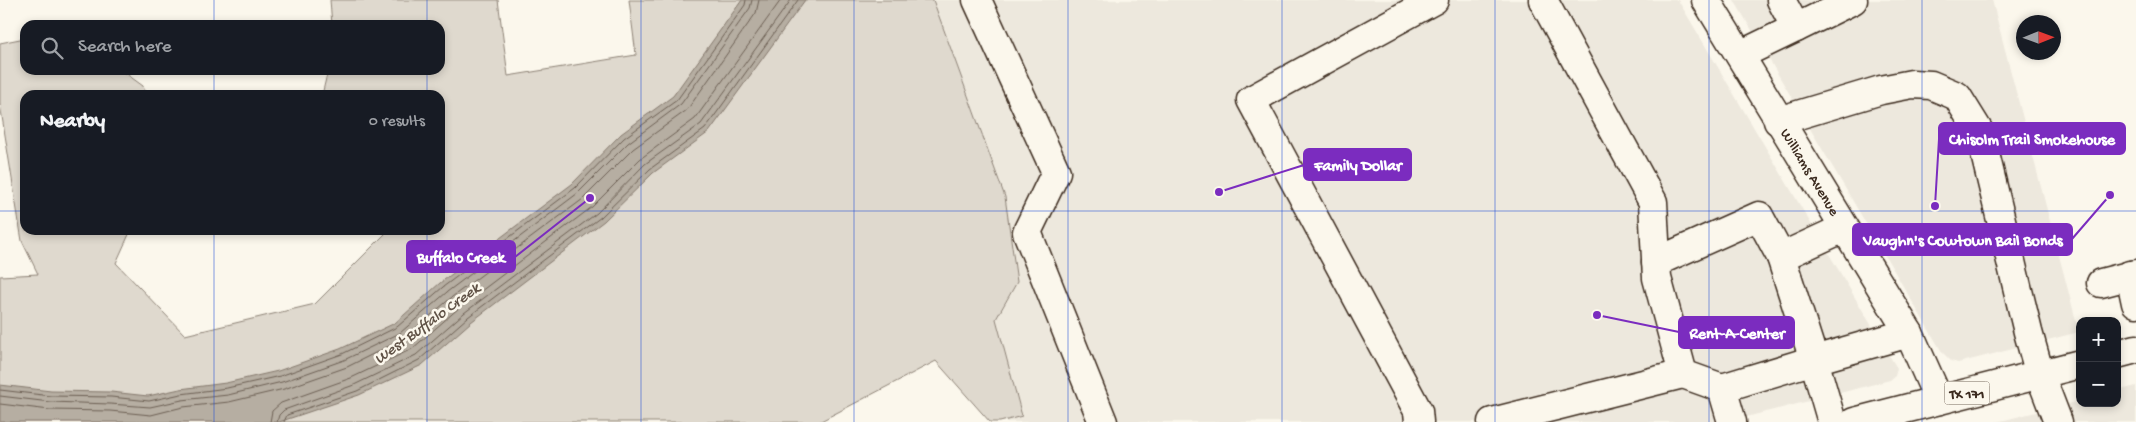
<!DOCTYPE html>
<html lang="en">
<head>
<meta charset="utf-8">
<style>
  :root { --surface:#171b24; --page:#20242c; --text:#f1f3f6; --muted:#9ea1a6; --line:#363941 }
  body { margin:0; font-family:"Gochi Hand",sans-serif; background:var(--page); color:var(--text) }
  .controls { position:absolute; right:15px; bottom:15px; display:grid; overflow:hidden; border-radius:10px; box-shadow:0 2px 8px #0003 }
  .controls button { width:45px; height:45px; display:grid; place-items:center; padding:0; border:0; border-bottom:1px solid var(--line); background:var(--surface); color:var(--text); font:25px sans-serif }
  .compass { position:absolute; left:2016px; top:15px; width:45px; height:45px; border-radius:50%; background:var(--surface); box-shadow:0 2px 8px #0003; rotate:89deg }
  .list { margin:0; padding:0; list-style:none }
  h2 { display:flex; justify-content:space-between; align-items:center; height:65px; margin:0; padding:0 20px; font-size:21px }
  h2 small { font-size:16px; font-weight:400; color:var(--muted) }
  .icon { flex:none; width:28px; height:28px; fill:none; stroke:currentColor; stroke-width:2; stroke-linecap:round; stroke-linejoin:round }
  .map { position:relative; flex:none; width:2136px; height:422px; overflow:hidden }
  .search { position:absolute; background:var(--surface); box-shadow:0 2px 8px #0003; left:20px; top:20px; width:425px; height:55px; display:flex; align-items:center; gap:12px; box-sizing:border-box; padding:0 18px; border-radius:15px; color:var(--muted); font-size:19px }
  .panel { position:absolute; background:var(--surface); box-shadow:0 2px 8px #0003; left:20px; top:90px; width:425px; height:145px; border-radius:15px }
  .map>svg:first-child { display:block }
  .built { fill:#ede8dd }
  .green { fill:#dfd9ce; stroke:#8d8276 }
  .water { fill:#b6aea2; stroke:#85796d }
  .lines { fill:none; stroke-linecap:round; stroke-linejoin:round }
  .shore { stroke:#6c5f53; stroke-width:1 }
  .minor-casing { stroke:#3b2a1e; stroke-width:31 }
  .major-casing { stroke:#3b2a1e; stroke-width:31 }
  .minor { stroke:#fbf7ec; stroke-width:28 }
  .major { stroke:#fbf7ec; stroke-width:28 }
  .grid { fill:none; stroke:#1d4ed8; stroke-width:1; stroke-opacity:0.55 }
  .labels { text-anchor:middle; stroke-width:5; stroke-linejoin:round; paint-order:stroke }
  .shield { fill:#fbf7ec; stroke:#75685c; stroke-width:1 }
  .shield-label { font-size:14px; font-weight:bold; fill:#3b2a1e }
  .street-label { font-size:15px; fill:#3b2a1e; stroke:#fbf7ec }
  .water-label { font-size:16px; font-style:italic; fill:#605246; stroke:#fbf7ec }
  .leader { fill:none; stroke:#7b2cbf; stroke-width:2 }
  .callout-dot { fill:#7b2cbf; stroke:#fbf7ec; stroke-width:2 }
  .callout { fill:#7b2cbf; stroke:#7b2cbf; stroke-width:2 }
  .callout-label { font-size:16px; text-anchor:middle; font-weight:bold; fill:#fff }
</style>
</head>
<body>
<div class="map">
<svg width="2136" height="422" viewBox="0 0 2136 422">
  <rect width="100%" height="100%" fill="#fbf7ec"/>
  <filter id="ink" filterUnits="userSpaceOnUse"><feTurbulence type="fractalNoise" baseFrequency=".02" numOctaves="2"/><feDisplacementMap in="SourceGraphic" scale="10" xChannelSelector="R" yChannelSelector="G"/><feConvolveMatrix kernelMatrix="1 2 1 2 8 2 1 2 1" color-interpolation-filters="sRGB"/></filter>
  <g filter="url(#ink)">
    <g class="built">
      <path d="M933,0H1678L1892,360L1897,368L1895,376L1890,380L1727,422H1000L1022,416L996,319L1017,282L1005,197Z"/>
      <path d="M1734,0H1992L2079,332L1958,363L1951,361L1942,352Z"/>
      <path d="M2136,386V422H1997L2080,401V403H2117V391Z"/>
    </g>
    <path class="green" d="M330,0H498L508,76L636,55L629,0H933L1005,197L1017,282L996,319L1022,416L1000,422H990L936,361L819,422H0V276L38,274L22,241L0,104V43L25,38V70H121L143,86L146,95H25V230H131L116,263L185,335L315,304L385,234L381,230H440V95H322L328,70H440V25H332Z"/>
    <path class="water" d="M742,0H805L709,132L653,173L604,221L471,322L422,365L359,395L279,422H0V385L51,391L111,392L148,396L180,389L226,383L278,371L340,349L395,323L440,283L572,184L621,134L673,96Z"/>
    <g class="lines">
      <g class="shore">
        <path d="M0,390L51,396L111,397L149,401L181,394L227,388L280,376L342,354L397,327L443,287L575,188L624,138L677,100L745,5L746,0"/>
        <path d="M0,396L50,402L110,404L150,407L182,400L228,395L282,382L344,360L400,333L447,292L578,193L628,143L681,104L750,8L752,0"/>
        <path d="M0,404L50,410L110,411L151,415L183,407L229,402L284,389L347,367L403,339L452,297L583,199L633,149L687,110L756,13L759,0"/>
        <path d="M270,422L272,411L281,403L351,378L412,349L460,307L592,207L640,159L695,119L781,0"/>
        <path d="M277,422L279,415L284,410L354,385L416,355L464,313L597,213L645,164L701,124L791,0"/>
        <path d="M284,422L287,415L357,391L419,360L468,317L601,217L650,169L705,129L798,0"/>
      </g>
      <g class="minor-casing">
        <g id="minor">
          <path d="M977,0L1056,172L1027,232L1103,422"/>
          <path d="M1543,0L1653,202L1657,278L1683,374L1722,388"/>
          <path id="s1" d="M1706,0L1909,333L1939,400"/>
          <path d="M1781,0L1796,28L1853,0"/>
          <path d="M1740,55L1796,28"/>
          <path d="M1778,121L1881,90L1912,84L1931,85L1957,96L1980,133L2028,332L2040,375L2058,422"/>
          <path d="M1844,228L1781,257L1814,360L1909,333"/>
          <path d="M1656,262L1759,216L1781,257"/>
          <path d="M2130,275L2136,303"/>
          <path d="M2101,283L2136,274"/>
          <path d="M1419,422L1418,411L1251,100L1434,0"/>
          <path d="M1492,422L1683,374"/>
          <path d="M1732,422L1722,388L1814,360L1832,422"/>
        </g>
      </g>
      <g class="major-casing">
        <g id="major">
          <path d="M2117,354L2136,349"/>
          <path d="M1854,422L2080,364"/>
        </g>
      </g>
      <use href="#minor" class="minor"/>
      <use href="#major" class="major"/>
    </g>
  </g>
  <path class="grid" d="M214,0V25M427,0V25M641,0V422M854,0V422M1068,0V422M1282,0V422M1495,0V422M1709,0V422M1922,0V422M214,70V95M427,70V95M0,211H25M440,211H2136M214,230V422M427,230V422"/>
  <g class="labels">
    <rect class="shield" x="1944.5" y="381.5" width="45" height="23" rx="4"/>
    <g class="shield-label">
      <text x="1967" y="398">TX 171</text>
    </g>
    <g class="street-label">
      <text dy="5" stroke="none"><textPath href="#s1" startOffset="201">Williams Avenue</textPath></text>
    </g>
    <g class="water-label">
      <text transform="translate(426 322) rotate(-36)" y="6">West Buffalo Creek</text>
    </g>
  </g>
  <path class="leader" d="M1935 206L1939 139M1219 192L1304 165M2110 195L2072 239M590 198L515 257M1597 315L1679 332"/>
  <g class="callout-dot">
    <circle cx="1935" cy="206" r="5"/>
    <circle cx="1219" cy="192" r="5"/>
    <circle cx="2110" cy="195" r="5"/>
    <circle cx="590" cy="198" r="5"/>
    <circle cx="1597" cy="315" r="5"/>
  </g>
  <g class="callout">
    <rect x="1939" y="123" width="186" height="31" rx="5"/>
    <rect x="1304" y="149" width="107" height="31" rx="5"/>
    <rect x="1853" y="224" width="219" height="31" rx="5"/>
    <rect x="407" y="241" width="108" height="31" rx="5"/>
    <rect x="1679" y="317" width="115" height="31" rx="5"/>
  </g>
  <g class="callout-label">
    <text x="2032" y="144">Chisolm Trail Smokehouse</text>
    <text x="1358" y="170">Family Dollar</text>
    <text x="1963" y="245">Vaughn's Cowtown Bail Bonds</text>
    <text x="461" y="262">Buffalo Creek</text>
    <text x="1737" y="338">Rent-A-Center</text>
  </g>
</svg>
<div class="controls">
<button>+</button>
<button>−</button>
</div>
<svg class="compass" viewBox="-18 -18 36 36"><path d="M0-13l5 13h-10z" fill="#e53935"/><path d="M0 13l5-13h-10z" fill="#9ea1a6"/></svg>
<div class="search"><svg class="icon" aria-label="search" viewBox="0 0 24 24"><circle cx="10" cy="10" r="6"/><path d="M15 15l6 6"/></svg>Search here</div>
<section class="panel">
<h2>Nearby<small>0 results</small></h2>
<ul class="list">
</ul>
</section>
</div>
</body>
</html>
